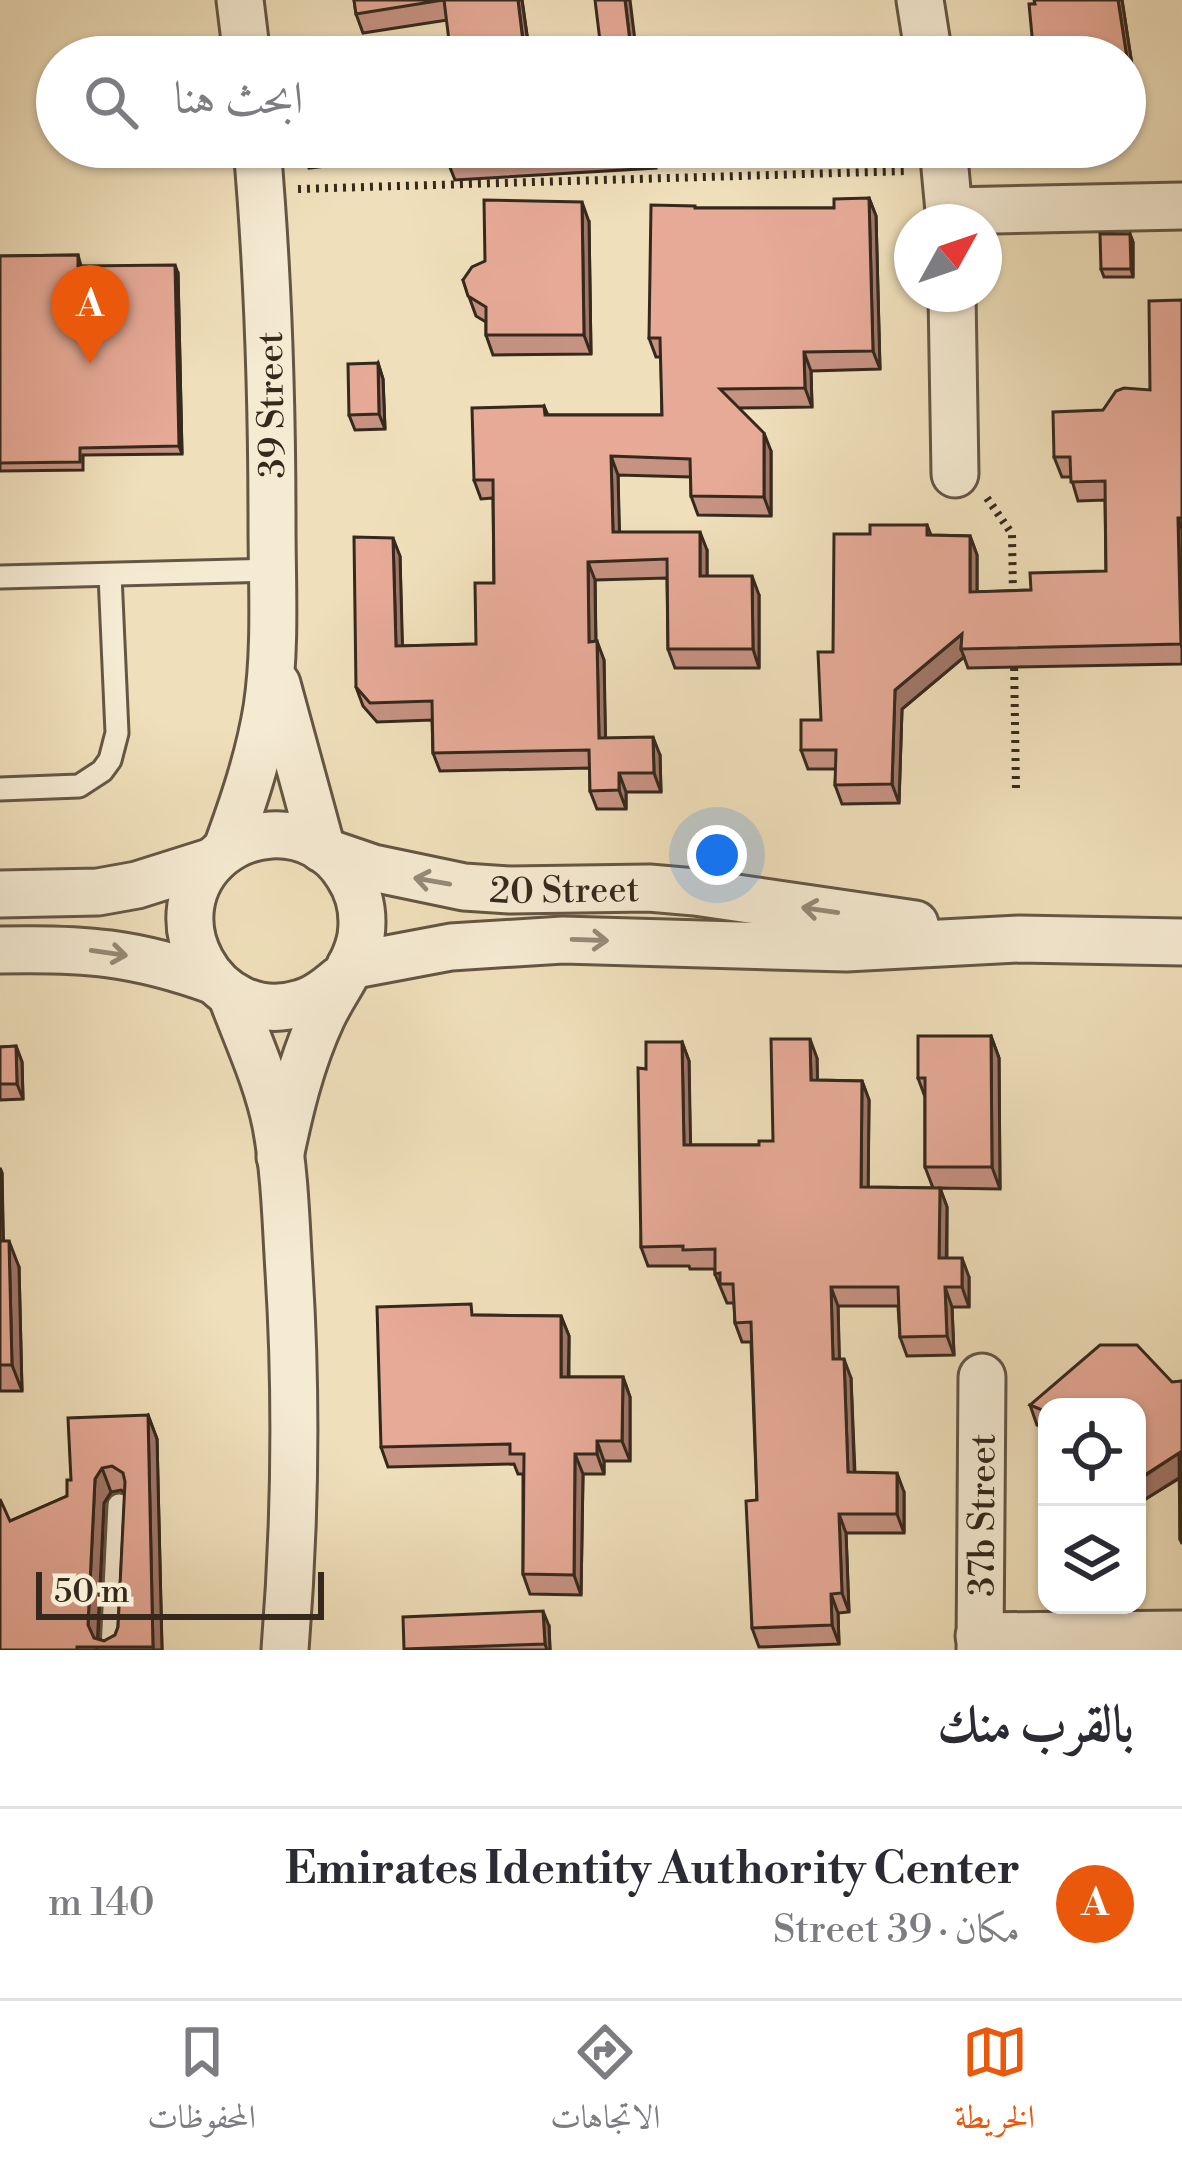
<!DOCTYPE html>
<html lang="ar">
<head>
<meta charset="utf-8">
<style>
  :root { --surface:#fff; --page:#f7f7f7; --text:#2b2b33; --muted:#7c7c81; --line:#e1e1e2; --accent:#ea580c }
  body { margin:0; font-family:"Libre Bodoni",Amiri,serif; background:var(--page); color:var(--text); direction:rtl }
  .controls { position:absolute; right:36px; bottom:36px; display:grid; overflow:hidden; border-radius:24px; box-shadow:0 3px 9px #0004 }
  .controls button { width:108px; height:108px; display:grid; place-items:center; padding:0; border:0; border-bottom:3px solid var(--line); background:var(--surface); color:var(--text); font:60px sans-serif }
  .compass { position:absolute; left:894px; top:204px; width:108px; height:108px; border-radius:50%; background:var(--surface); box-shadow:0 3px 9px #0004; rotate:50deg }
  .scale { position:absolute; left:36px; bottom:30px; width:288px; box-sizing:border-box; padding-left:12px; border:6px solid #35291d; border-top:0; font-size:33px; line-height:42px; white-space:nowrap; color:#35291d; -webkit-text-stroke:9px #f5ead2; paint-order:stroke }
  .you { position:absolute; left:717px; top:855px; width:42px; height:42px; margin:-30px; border:9px solid #fff; border-radius:50%; background:#1a73e8; box-shadow:0 0 0 18px #1a73e833 }
  .badge { display:grid; place-items:center; width:78px; height:78px; border-radius:50%; background:var(--accent); color:#fff; font-size:39px; font-weight:700 }
  .pin { position:absolute; translate:-50% -99px; filter:drop-shadow(0 3px 6px #0008) }
  .pin::after { content:''; position:absolute; top:63px; width:42px; height:36px; background:inherit; clip-path:polygon(0 0,100% 0,50% 100%) }
  .list { margin:0; padding:0; list-style:none }
  h2 { display:flex; justify-content:space-between; align-items:center; height:156px; margin:0; padding:0 48px; font-size:51px }
  h2 small { font-size:39px; font-weight:400; color:var(--muted) }
  .list li { display:grid; grid-template-columns:78px 1fr auto; gap:36px; align-items:center; box-sizing:border-box; height:192px; padding:0 48px; border-top:3px solid var(--line) }
  .list b { display:block; font-size:45px; white-space:nowrap }
  .list p { margin:0; font-size:39px; white-space:nowrap; color:var(--muted) }
  .list em { font-size:39px; font-style:normal; color:var(--muted) }
  .icon { flex:none; width:66px; height:66px; fill:none; stroke:currentColor; stroke-width:2; stroke-linecap:round; stroke-linejoin:round }
  .map { position:relative; flex:none; width:1182px; height:1650px; overflow:hidden; direction:ltr }
  .search { position:absolute; background:var(--surface); box-shadow:0 3px 9px #0004; left:36px; right:36px; top:36px; height:132px; display:flex; align-items:center; gap:30px; box-sizing:border-box; padding:0 42px; border-radius:66px; color:var(--muted); font-size:45px }
  .sheet { height:348px; background:var(--surface) }
  nav { display:flex; justify-content:space-around; align-items:center; box-sizing:border-box; height:168px; border-top:3px solid var(--line); background:var(--surface); font-size:33px; color:var(--muted) }
  nav a { display:grid; justify-items:center; gap:6px }
  nav .on { color:var(--accent) }
  .map>svg:first-child { display:block }
  .lines { fill:none; stroke-linecap:round; stroke-linejoin:round }
  .lane-casing { stroke:#645644; stroke-width:27 }
  .street-casing { stroke:#645644; stroke-width:51 }
  .path { stroke:#35291d; stroke-width:8; stroke-dasharray:3 6; stroke-linecap:butt }
  .lane { stroke:#f5ead2; stroke-width:21 }
  .street { stroke:#f5ead2; stroke-width:45 }
  .wall { fill:#c69282; stroke:#35291d; stroke-width:3; fill-rule:evenodd }
  .shaded-wall { fill:#a1776a; stroke:#35291d; stroke-width:3 }
  .building { fill:#e6aa97; stroke:#35291d; stroke-width:3; fill-rule:evenodd }
  .oneway { stroke:#958a78 }
  .labels { text-anchor:middle; stroke-width:9; stroke-linejoin:round; paint-order:stroke }
  .street-label { font-size:36px; fill:#35291d; stroke:#f5ead2 }
</style>
</head>
<body>
<div class="map">
<svg width="1182" height="1650" viewBox="0 0 1182 1650">
  <rect width="100%" height="100%" fill="#efdfba"/>
  <filter id="stains"><feTurbulence type="fractalNoise" baseFrequency=".00167" numOctaves="4"/><feColorMatrix values="0 0 0 0 .2 0 0 0 0 .09 0 0 0 0 .02 0 0 0 .5 -.17"/></filter>
  <radialGradient id="worn" r=".72"><stop offset=".6" stop-color="#630" stop-opacity="0"/><stop offset="1" stop-color="#630" stop-opacity=".3"/></radialGradient>
  <g class="lines">
    <g class="lane-casing">
      <g id="lane">
        <path d="M0,577L272,570"/>
        <path d="M0,789L79,786L102,771L110,760L117,733L110,575"/>
        <path d="M112,1650L119,1505"/>
      </g>
    </g>
    <g class="street-casing">
      <g id="street">
        <path d="M240,0L247,57"/>
        <path d="M920,0L929,57"/>
        <path d="M943,147L950,222"/>
        <path d="M950,211L1182,206"/>
        <path d="M952,294L955,474"/>
        <path d="M277,684L322,849"/>
        <path d="M226,850C243,804 259,757 267,708C276,648 272,585 272,524C272,398 268,273 257,147"/>
        <path id="s1" d="M329,853L373,868L464,887L510,890L649,888L695,892L915,924"/>
        <path d="M0,894L98,892L137,885L213,861"/>
        <path d="M0,950C84,948 135,952 215,981"/>
        <path d="M350,966L451,947L563,940L846,948L1019,939L1182,942"/>
        <path d="M231,995C247,1038 267,1080 276,1125C285,1173 286,1224 289,1272C297,1399 295,1524 285,1650"/>
        <path d="M280,1157C290,1109 301,1062 322,1017C334,991 356,965 361,936C364,914 360,893 348,875C332,848 302,833 271,835C252,836 235,843 221,854C149,913 213,1031 301,1003C316,999 328,989 340,979"/>
        <path d="M979,1636L1182,1634"/>
        <path id="s2" d="M980,1650L982,1377"/>
      </g>
    </g>
    <g class="path">
      <path d="M298,189L907,171"/>
      <path d="M987,498L1012,534L1013,596"/>
      <path d="M1014,659L1016,789"/>
    </g>
    <use href="#lane" class="lane"/>
    <use href="#street" class="street"/>
  </g>
  <g class="wall">
    <path d="M354,0H522L529,49L541,57L447,20L363,33L356,14Z"/>
    <path d="M1122,0L1138,104L1125,106V57L1035,4Z"/>
    <path d="M302,147H713L655,155L656,168L455,180L449,165H376L375,160L309,168Z"/>
    <path d="M869,198L876,216L880,369L811,371L812,407L739,408L771,451V516L698,515L691,496V477L618,475L619,532L707,550V576L759,595V668H675L668,649L667,578L595,580L596,642L604,660L605,738L660,755L661,792H626V809H597L590,791V768L440,771L433,753L432,720L377,722L363,706L356,687L400,556L402,646L476,644L494,583L493,498L481,499L474,480L544,406L548,415H662L661,357H656L649,338L696,208H834Z"/>
    <path d="M589,222L591,354L493,355L486,335V322L476,316L463,280Z"/>
    <path d="M1130,234L1133,242V277H1104L1101,269Z"/>
    <path d="M78,255L81,266L178,273L182,454L83,455V470L0,471V256Z"/>
    <path d="M1182,300V664L968,668L964,657L902,709L899,803L842,804L835,785L836,769H808L801,750L821,720L833,652L870,534L927,525L931,535L970,536L977,555V592L1031,590L1106,571L1105,500L1078,501L1071,477H1062L1054,457L1103,410L1150,390Z"/>
    <path d="M378,363L383,379L385,429L355,430L349,415Z"/>
    <path d="M991,1036L999,1058L1000,1189L940,1188L947,1207V1258L969,1277V1307H952L954,1355L907,1356L900,1337L898,1306H838L839,1359L851,1378L855,1473L904,1492V1533H846L849,1612L838,1613L839,1644L759,1647L752,1628L757,1500L751,1342H742L735,1323L734,1303H727L715,1274V1269H690L689,1266H648L641,1247L646,1069L682,1042L689,1061L690,1145H759L773,1141L817,1058V1080L862,1081L869,1100L868,1187L933,1188L925,1167V1097L918,1078Z"/>
    <path d="M16,1046L22,1062L23,1099L0,1100V1047Z"/>
    <path d="M0,1168L2,1173L3,1241L19,1267L22,1391H0Z"/>
    <path d="M475,1315L561,1316L569,1336V1377H623L630,1397V1461H604V1474H583L581,1595L530,1594L523,1574V1474H518L514,1464L388,1467L381,1447Z"/>
    <path d="M1182,1381V1544L1180,1539V1478L1144,1500L1137,1494V1407H1047V1429L1037,1425L1030,1405Z"/>
    <path d="M148,1415L157,1439L162,1650H0L10,1521L67,1496L71,1480ZM121,1490L125,1493L118,1627L115,1635L104,1641L98,1639L104,1503L111,1492Z"/>
    <path d="M549,1626L550,1650H405Z"/>
  </g>
  <g class="shaded-wall">
    <path d="M518,0H522L530,57L524,50Z"/>
    <path d="M625,0H630L637,57L631,50Z"/>
    <path d="M1118,0H1122L1138,104L1131,84Z"/>
    <path d="M649,147H652L655,155L656,168Z"/>
    <path d="M869,198L876,216L880,369L873,351Z"/>
    <path d="M582,202L589,222L591,354L584,335Z"/>
    <path d="M1130,234L1133,242V277L1131,269Z"/>
    <path d="M175,265L178,273L182,454L179,446Z"/>
    <path d="M804,352L811,371L812,407L805,388Z"/>
    <path d="M378,363L383,379L385,429L379,414Z"/>
    <path d="M764,433L771,451V516L764,497Z"/>
    <path d="M611,456L618,475L620,551L613,532Z"/>
    <path d="M1178,518L1182,530V648L1181,644Z"/>
    <path d="M700,532L707,550V595L700,576Z"/>
    <path d="M970,536L977,555V612L970,592Z"/>
    <path d="M393,538L400,556L403,665L396,646Z"/>
    <path d="M588,562L595,580L596,660L589,642Z"/>
    <path d="M752,576L759,595V668L753,649Z"/>
    <path d="M962,634L961,649L964,657L902,709L899,803L892,784L895,690Z"/>
    <path d="M597,641L604,660L606,757L599,738Z"/>
    <path d="M653,737L660,755L661,792L654,773Z"/>
    <path d="M619,773L626,792V809L619,790Z"/>
    <path d="M991,1036L999,1058L1000,1189L992,1167Z"/>
    <path d="M810,1039L817,1058L818,1099L811,1080Z"/>
    <path d="M682,1042L689,1061L691,1165L684,1145Z"/>
    <path d="M16,1046L22,1062L23,1099L17,1084Z"/>
    <path d="M862,1081L869,1100L868,1206L861,1187Z"/>
    <path d="M0,1168L2,1173L4,1268L0,1257Z"/>
    <path d="M940,1188L947,1207L946,1277L939,1258Z"/>
    <path d="M9,1241L19,1267L22,1391L12,1365Z"/>
    <path d="M962,1258L969,1277V1307L962,1287Z"/>
    <path d="M831,1287L838,1306L840,1378L833,1359Z"/>
    <path d="M945,1287L952,1307L954,1355L947,1336Z"/>
    <path d="M561,1316L569,1336L568,1397L561,1377Z"/>
    <path d="M844,1359L851,1378L855,1492L848,1472Z"/>
    <path d="M623,1377L630,1397V1461L622,1441Z"/>
    <path d="M148,1415L157,1439L162,1650H154L153,1647Z"/>
    <path d="M597,1441L604,1461V1474L597,1454Z"/>
    <path d="M1179,1453L1182,1476L1144,1500L1137,1481Z"/>
    <path d="M575,1454L583,1474L581,1595L574,1575Z"/>
    <path d="M102,1468L111,1492L104,1503L97,1649L88,1625L95,1479Z"/>
    <path d="M897,1473L904,1492V1533L897,1514Z"/>
    <path d="M839,1514L846,1533L849,1612L842,1593Z"/>
    <path d="M831,1594L838,1613L839,1644L832,1625Z"/>
    <path d="M543,1611L549,1626L550,1650H547L545,1644Z"/>
  </g>
  <g class="building">
    <path d="M354,0H443L356,14Z"/>
    <path d="M444,0H518L524,50L538,49L539,57H451Z"/>
    <path d="M595,0H625L631,50L721,38L724,57H602Z"/>
    <path d="M1034,0H1118L1131,84L1125,85V57H1034L1029,4H1035Z"/>
    <path d="M448,147H649V149L448,161Z"/>
    <path d="M869,198L873,351L804,352L805,388L720,389L764,433V497L691,496L690,459L611,456L613,532H700V576H752L753,649H668L667,559L588,562L589,642L597,641L599,738L653,737L654,773H619V790L590,791L589,750L433,753L432,701L370,703L356,687L354,537L393,538L396,646L476,644L475,583H494L493,480H474L472,408L544,406L545,415H662L660,338H649L651,205L695,206V208H834V199Z"/>
    <path d="M484,200L582,202L584,335H486V307L468,296L463,280L472,267L485,261Z"/>
    <path d="M1100,234H1130L1131,269H1101Z"/>
    <path d="M78,255V266L175,265L179,446L80,448V462L0,463V256Z"/>
    <path d="M1182,300V518H1178L1181,644L961,649L962,634L895,690L892,784L835,785L836,750H801V720H821L818,652H833L834,534H870V525H927V535L970,536V592L1031,590L1030,573L1106,571L1105,481L1071,482L1070,457H1054L1053,412L1103,410L1116,391L1124,388L1150,390L1149,301Z"/>
    <path d="M378,363L379,414L349,415L348,364Z"/>
    <path d="M918,1036H991L992,1167H925V1078H918Z"/>
    <path d="M771,1039H810L811,1080L862,1081L861,1187L940,1188L939,1258H962V1287H945L947,1336L900,1337L898,1287H831L833,1359H844L848,1472L897,1473V1514H839L842,1593L831,1594L832,1625L752,1628L746,1501L757,1500L751,1322L735,1323L733,1284H720V1273L715,1274V1249L683,1250V1246L641,1247L638,1068L646,1069V1042H682L684,1145H759V1141H773Z"/>
    <path d="M16,1046L17,1084H0V1047Z"/>
    <path d="M0,1241H9L12,1365H0Z"/>
    <path d="M471,1304L472,1315L561,1316V1377H623L622,1441H597V1454H575L574,1575L523,1574L524,1454H510V1444L381,1447L377,1307Z"/>
    <path d="M1100,1345H1137L1172,1382L1182,1381V1539H1180L1179,1453L1137,1480V1407H1047V1412L1030,1405Z"/>
    <path d="M148,1415L153,1647H77V1650H0V1499L10,1521L67,1496V1480H71L68,1418ZM112,1466L123,1473L125,1482L118,1627L115,1635L104,1641L94,1638L88,1625L95,1479L102,1468Z"/>
    <path d="M543,1611L545,1644L404,1649L403,1617Z"/>
  </g>
  <defs><path id="oneway-shaft" d="M-6 0H5M1.5-3L5.5 0L1.5 3" fill="none" stroke-width="1.6" stroke-linecap="round" stroke-linejoin="round" transform="scale(3)"/></defs>
  <g class="oneway">
    <use href="#oneway-shaft" transform="translate(432 881) rotate(-170)"/>
    <use href="#oneway-shaft" transform="translate(820 910) rotate(-172)"/>
    <use href="#oneway-shaft" transform="translate(590 940) rotate(2)"/>
    <use href="#oneway-shaft" transform="translate(109 953) rotate(8)"/>
  </g>
  <g class="labels">
    <g class="street-label">
      <text transform="translate(270 405) rotate(-91)" y="13">39 Street</text>
      <text dy="13" stroke="none"><textPath href="#s1" startOffset="240">20 Street</textPath></text>
      <text dy="13" stroke="none"><textPath href="#s2" startOffset="135">37b Street</textPath></text>
    </g>
  </g>
  <rect width="100%" height="100%" filter="url(#stains)"/>
  <rect width="100%" height="100%" fill="url(#worn)"/>
</svg>
<div class="controls">
<button><svg class="icon" aria-label="locate" viewBox="0 0 24 24"><circle cx="12" cy="12" r="6"/><path d="M12 2v4M12 18v4M2 12h4M18 12h4"/></svg></button>
<button><svg class="icon" aria-label="layers" viewBox="0 0 24 24"><path d="M12 4l9 5-9 5-9-5zM3 14l9 5 9-5"/></svg></button>
</div>
<svg class="compass" viewBox="-18 -18 36 36"><path d="M0-13l5 13h-10z" fill="#e53935"/><path d="M0 13l5-13h-10z" fill="#7c7c81"/></svg>
<div class="scale">50 m</div>
<div class="you"></div>
<div class="pin badge" style="left:90px;top:364px">A</div>
<div class="search"><svg class="icon" aria-label="search" viewBox="0 0 24 24"><circle cx="10" cy="10" r="6"/><path d="M15 15l6 6"/></svg>ابحث هنا</div>
</div>
<section class="sheet">
<h2>بالقرب منك<small></small></h2>
<ul class="list">
<li><span class="badge">A</span><div><b>Emirates Identity Authority Center</b><p>مكان · 39 Street</p></div><em>140 m</em></li>
</ul>
</section>
<nav>
<a class="on"><svg class="icon" aria-label="map" viewBox="0 0 24 24"><path d="M3 6l6-2 6 2 6-2v14l-6 2-6-2-6 2zM9 4v14M15 6v14"/></svg>الخريطة</a>
<a><svg class="icon" aria-label="directions" viewBox="0 0 24 24"><path d="M12 3l9 9-9 9-9-9zM9 14v-3h6M13 9l2 2-2 2"/></svg>الاتجاهات</a>
<a><svg class="icon" aria-label="saved" viewBox="0 0 24 24"><path d="M7 4h10v16l-5-4-5 4z"/></svg>المحفوظات</a>
</nav>
</body>
</html>
